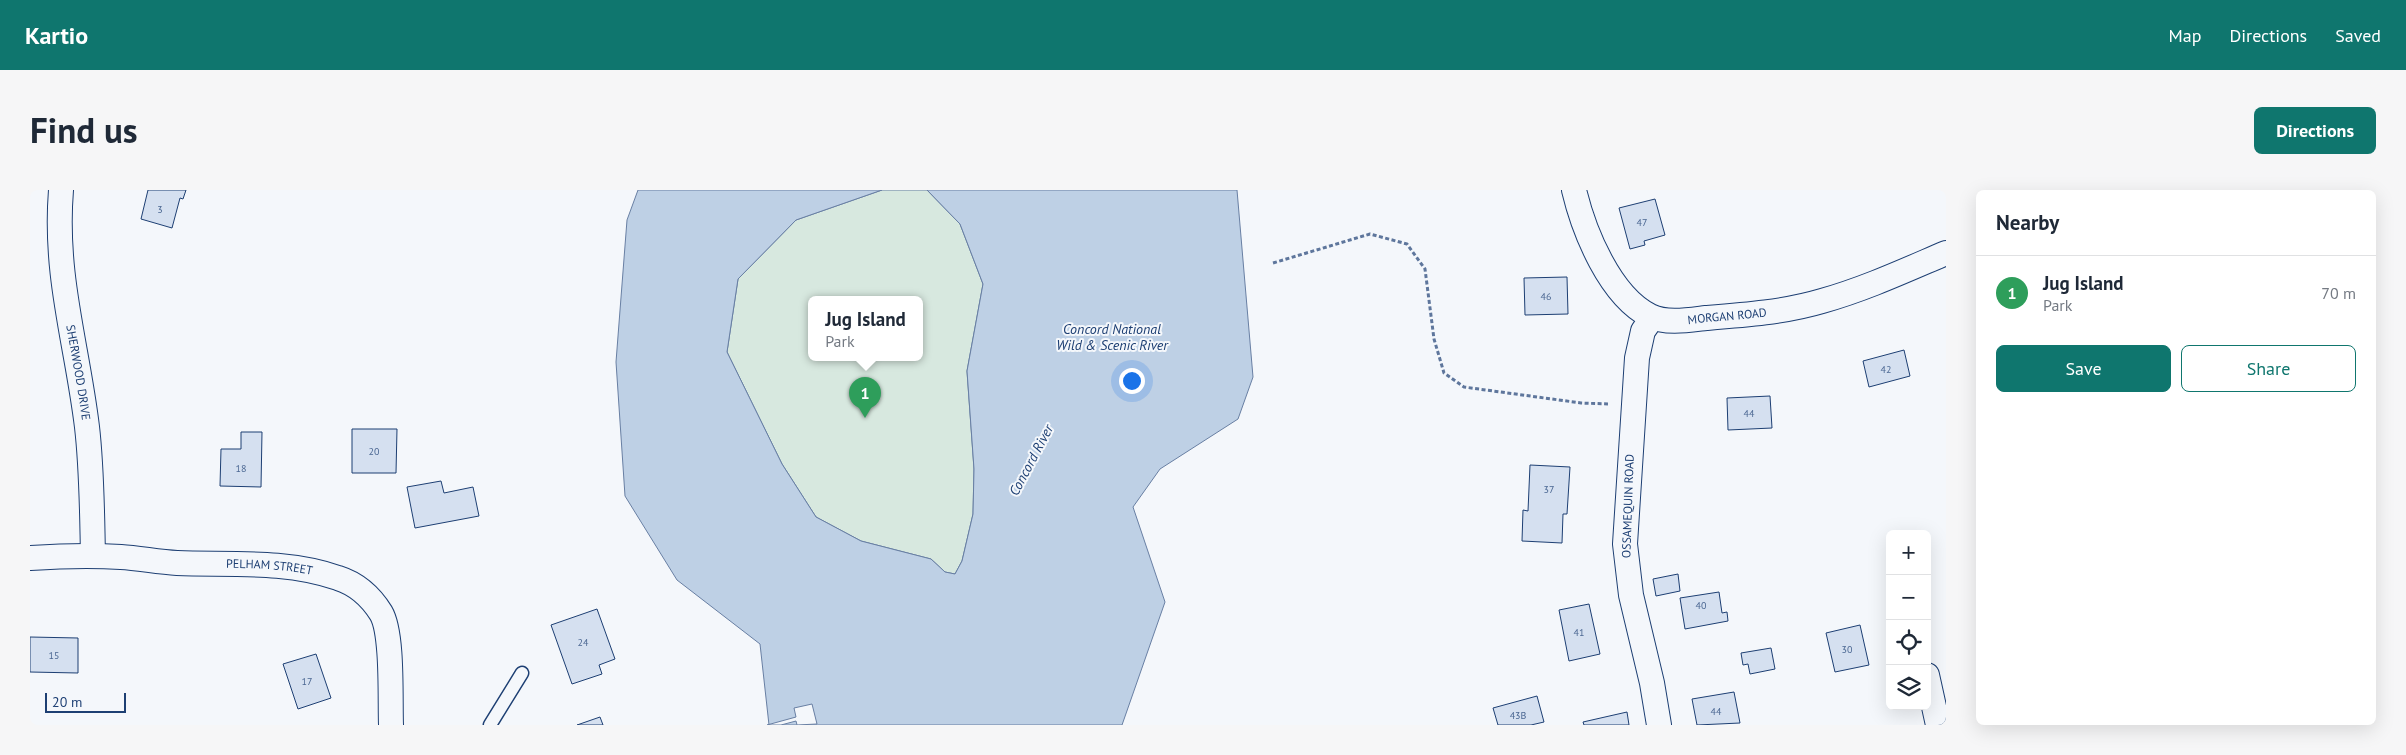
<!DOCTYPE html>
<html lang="en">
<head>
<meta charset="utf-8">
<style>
  :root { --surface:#fff; --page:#f6f6f7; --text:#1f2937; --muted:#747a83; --line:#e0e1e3; --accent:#0f766e }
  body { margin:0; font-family:"PT Sans",sans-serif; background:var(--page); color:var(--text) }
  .controls { position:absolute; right:15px; bottom:15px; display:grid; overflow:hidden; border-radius:8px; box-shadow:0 5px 20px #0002 }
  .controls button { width:45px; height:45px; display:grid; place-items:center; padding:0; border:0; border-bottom:1px solid var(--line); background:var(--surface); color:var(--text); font:25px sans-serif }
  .scale { position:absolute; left:15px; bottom:12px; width:81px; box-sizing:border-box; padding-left:5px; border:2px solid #1d3f73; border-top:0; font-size:14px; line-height:18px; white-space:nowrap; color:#1d3f73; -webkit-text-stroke:4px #f4f7fb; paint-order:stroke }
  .you { position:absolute; left:1101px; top:190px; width:18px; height:18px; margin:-12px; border:4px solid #fff; border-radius:50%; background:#1a73e8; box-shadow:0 0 0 8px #1a73e833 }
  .badge { display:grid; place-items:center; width:32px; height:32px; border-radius:50%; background:var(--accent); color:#fff; font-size:16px; font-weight:700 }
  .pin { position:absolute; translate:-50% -41px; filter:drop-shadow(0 1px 2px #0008) }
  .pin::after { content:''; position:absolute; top:26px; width:18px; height:15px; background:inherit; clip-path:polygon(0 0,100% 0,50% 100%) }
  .popup { position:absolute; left:778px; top:106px; width:115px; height:65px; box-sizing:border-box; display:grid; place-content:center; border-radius:8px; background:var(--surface); filter:drop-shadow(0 1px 4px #0005); font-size:16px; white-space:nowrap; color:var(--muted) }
  .popup b { font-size:19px; color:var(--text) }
  .popup::after { content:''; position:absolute; left:50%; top:100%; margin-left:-10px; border:10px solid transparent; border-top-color:var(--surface) }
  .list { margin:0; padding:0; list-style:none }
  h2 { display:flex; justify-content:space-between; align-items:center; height:65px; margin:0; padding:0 20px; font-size:21px }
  h2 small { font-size:16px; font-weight:400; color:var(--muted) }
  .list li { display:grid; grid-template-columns:32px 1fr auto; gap:15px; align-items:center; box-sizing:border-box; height:75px; padding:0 20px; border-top:1px solid var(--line) }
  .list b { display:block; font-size:19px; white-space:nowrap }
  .list p { margin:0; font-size:16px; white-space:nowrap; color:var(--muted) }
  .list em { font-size:16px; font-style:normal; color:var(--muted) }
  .actions { display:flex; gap:10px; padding:15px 20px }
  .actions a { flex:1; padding:11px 0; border:1px solid var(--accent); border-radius:8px; text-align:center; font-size:18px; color:var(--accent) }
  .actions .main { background:var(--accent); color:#fff }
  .icon { flex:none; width:28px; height:28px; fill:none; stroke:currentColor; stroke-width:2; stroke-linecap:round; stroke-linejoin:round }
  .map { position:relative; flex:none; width:1916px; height:535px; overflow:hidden; border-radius:8px }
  header { display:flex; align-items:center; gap:30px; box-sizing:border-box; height:70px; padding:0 25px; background:var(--accent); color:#fff }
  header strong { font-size:24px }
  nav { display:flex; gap:28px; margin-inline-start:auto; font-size:18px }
  .intro { display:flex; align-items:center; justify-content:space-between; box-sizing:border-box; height:120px; padding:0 30px }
  h1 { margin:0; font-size:35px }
  .button { padding:12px 22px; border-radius:8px; background:var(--accent); color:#fff; font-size:18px; font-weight:700 }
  main { display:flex; gap:30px; padding:0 30px }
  aside { flex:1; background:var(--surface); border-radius:8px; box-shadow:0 5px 20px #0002 }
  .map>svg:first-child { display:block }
  .green { fill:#d7e8df; stroke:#687fa3; fill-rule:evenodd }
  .water { fill:#bed0e5; stroke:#687fa3 }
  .pier { fill:#f4f7fb; stroke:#687fa3 }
  .building { fill:#d5e0f0; stroke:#1d3f73 }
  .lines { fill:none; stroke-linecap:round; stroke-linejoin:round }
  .lane-casing { stroke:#1d3f73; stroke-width:15 }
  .street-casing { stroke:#1d3f73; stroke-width:26 }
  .path { stroke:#5e769c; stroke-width:3; stroke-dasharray:4 2.5; stroke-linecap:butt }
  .lane { stroke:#f4f7fb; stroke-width:12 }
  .street { stroke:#f4f7fb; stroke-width:24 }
  .labels { text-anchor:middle; stroke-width:4; stroke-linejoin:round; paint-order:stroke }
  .number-label { font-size:10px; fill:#4b6792 }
  .street-label { font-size:12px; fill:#1d3f73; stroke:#f4f7fb }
  .water-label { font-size:14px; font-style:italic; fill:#1d3f73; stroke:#f4f7fb }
</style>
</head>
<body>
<header>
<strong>Kartio</strong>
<nav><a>Map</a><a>Directions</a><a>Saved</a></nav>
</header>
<div class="intro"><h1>Find us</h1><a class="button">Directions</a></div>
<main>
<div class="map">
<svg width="1916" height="535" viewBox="0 0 1916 535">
  <rect width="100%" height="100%" fill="#f4f7fb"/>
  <path class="green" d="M852,0H897L930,34L953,94L937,181L944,279L943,324L932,371L925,384L915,382L901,369L831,351L786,327L752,274L697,162L708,89L766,30ZM781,109H889V167H781Z"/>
  <path class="water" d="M608,0H852L766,30L708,89L697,162L752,274L786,327L831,351L901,369L915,382L925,384L932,371L943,324L944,279L937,181L953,94L930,34L897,0H1207L1223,187L1208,229L1130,279L1103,317L1135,412L1092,535H739L730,454L647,390L595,306L586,172L597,30Z"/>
  <path class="pier" d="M782,514L787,534L767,535L766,531L751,535H737L766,527L764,518Z"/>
  <g class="building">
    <path d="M118,0H156L153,9L150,8L142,38L111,29Z"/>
    <path d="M1625,9L1635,45L1614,51L1615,55L1600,59L1589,18Z"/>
    <path d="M1537,87L1538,124L1495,125L1494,88Z"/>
    <path d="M1874,160L1880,186L1839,197L1833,171Z"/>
    <path d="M1740,206L1742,238L1698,240L1697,208Z"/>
    <path d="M322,239H367L366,283H322Z"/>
    <path d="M211,242H232L231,297L190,296L191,259H211Z"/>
    <path d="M1500,275L1540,277L1537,324H1533L1532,353L1492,351L1493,320L1498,321Z"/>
    <path d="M411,291L414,303L443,297L449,326L385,338L377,297Z"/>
    <path d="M1648,384L1650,401L1626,406L1623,389Z"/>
    <path d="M1689,402L1692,423L1697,422L1698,431L1655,439L1650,408Z"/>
    <path d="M1559,414L1570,464L1539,471L1529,420Z"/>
    <path d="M567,419L585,469L569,475L572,484L542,494L521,435Z"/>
    <path d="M1830,435L1839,475L1805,482L1796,443Z"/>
    <path d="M0,447L48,448V483L0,482Z"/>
    <path d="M1741,458L1745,479L1720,484L1718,474L1713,475L1711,463Z"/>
    <path d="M286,464L301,508L268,519L253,474Z"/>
    <path d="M1704,502L1710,533L1667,535L1662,509Z"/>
    <path d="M1507,506L1514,532L1501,535H1468L1463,518Z"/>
    <path d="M1597,522L1599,535H1554L1553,532Z"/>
    <path d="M570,527L573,535H547Z"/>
  </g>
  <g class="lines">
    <g class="lane-casing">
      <path id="lane" d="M460,535L492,483"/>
    </g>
    <g class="street-casing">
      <g id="street">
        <path id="s1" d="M31,0C24,86 47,154 57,237C62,280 62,323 63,366"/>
        <path id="s2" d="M1544,0C1554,42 1580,106 1620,126C1636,134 1659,130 1676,128C1715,125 1755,122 1792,111C1835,99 1876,80 1916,63"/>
        <path d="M1622,128L1613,141L1607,168L1595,354L1601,405L1622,493L1629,535"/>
        <path id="s3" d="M0,368C30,366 60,365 91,367C109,368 128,372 147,373C200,375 257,370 308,388C327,394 341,407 351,423C363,443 360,509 361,535"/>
        <path d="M1897,485L1908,535"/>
      </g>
    </g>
    <path class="path" d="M1243,73L1340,44L1377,54L1395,79L1404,149L1414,183L1434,197L1551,213L1578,214"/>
    <use href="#lane" class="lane"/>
    <use href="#street" class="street"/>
  </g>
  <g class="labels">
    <g class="number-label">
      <text x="130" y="23">3</text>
      <text x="1612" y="36">47</text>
      <text x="1516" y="110">46</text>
      <text x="1856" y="183">42</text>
      <text x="1719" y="227">44</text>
      <text x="344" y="265">20</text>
      <text x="211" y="282">18</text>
      <text x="1519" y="303">37</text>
      <text x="1671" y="419">40</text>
      <text x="1549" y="446">41</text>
      <text x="553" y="456">24</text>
      <text x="1817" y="463">30</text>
      <text x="24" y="469">15</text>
      <text x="277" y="495">17</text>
      <text x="1686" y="525">44</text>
      <text x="1488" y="529">43B</text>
    </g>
    <g class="street-label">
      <text dy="4" stroke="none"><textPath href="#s2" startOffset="229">MORGAN ROAD</textPath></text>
      <text dy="4" stroke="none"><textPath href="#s1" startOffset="184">SHERWOOD DRIVE</textPath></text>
      <text transform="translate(1598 316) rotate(-88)" y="4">OSSAMEQUIN ROAD</text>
      <text dy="4" stroke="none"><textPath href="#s3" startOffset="240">PELHAM STREET</textPath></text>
    </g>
    <g class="water-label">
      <text x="1082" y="144">Concord National<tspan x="1082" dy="16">Wild &amp; Scenic River</tspan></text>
      <text transform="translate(1001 270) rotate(-62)" y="5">Concord River</text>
    </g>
  </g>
</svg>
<div class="controls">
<button>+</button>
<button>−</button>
<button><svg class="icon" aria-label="locate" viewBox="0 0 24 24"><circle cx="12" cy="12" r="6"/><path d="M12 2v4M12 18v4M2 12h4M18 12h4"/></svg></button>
<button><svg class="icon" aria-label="layers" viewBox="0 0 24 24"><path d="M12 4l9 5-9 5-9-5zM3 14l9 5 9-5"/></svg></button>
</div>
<div class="scale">20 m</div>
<div class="you"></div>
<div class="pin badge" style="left:835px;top:228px;background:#2e9e5b">1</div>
<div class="popup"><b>Jug Island</b>Park</div>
</div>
<aside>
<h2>Nearby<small></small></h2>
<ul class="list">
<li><span class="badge" style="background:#2e9e5b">1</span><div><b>Jug Island</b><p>Park</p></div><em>70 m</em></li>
</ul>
<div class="actions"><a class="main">Save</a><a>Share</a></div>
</aside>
</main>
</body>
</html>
